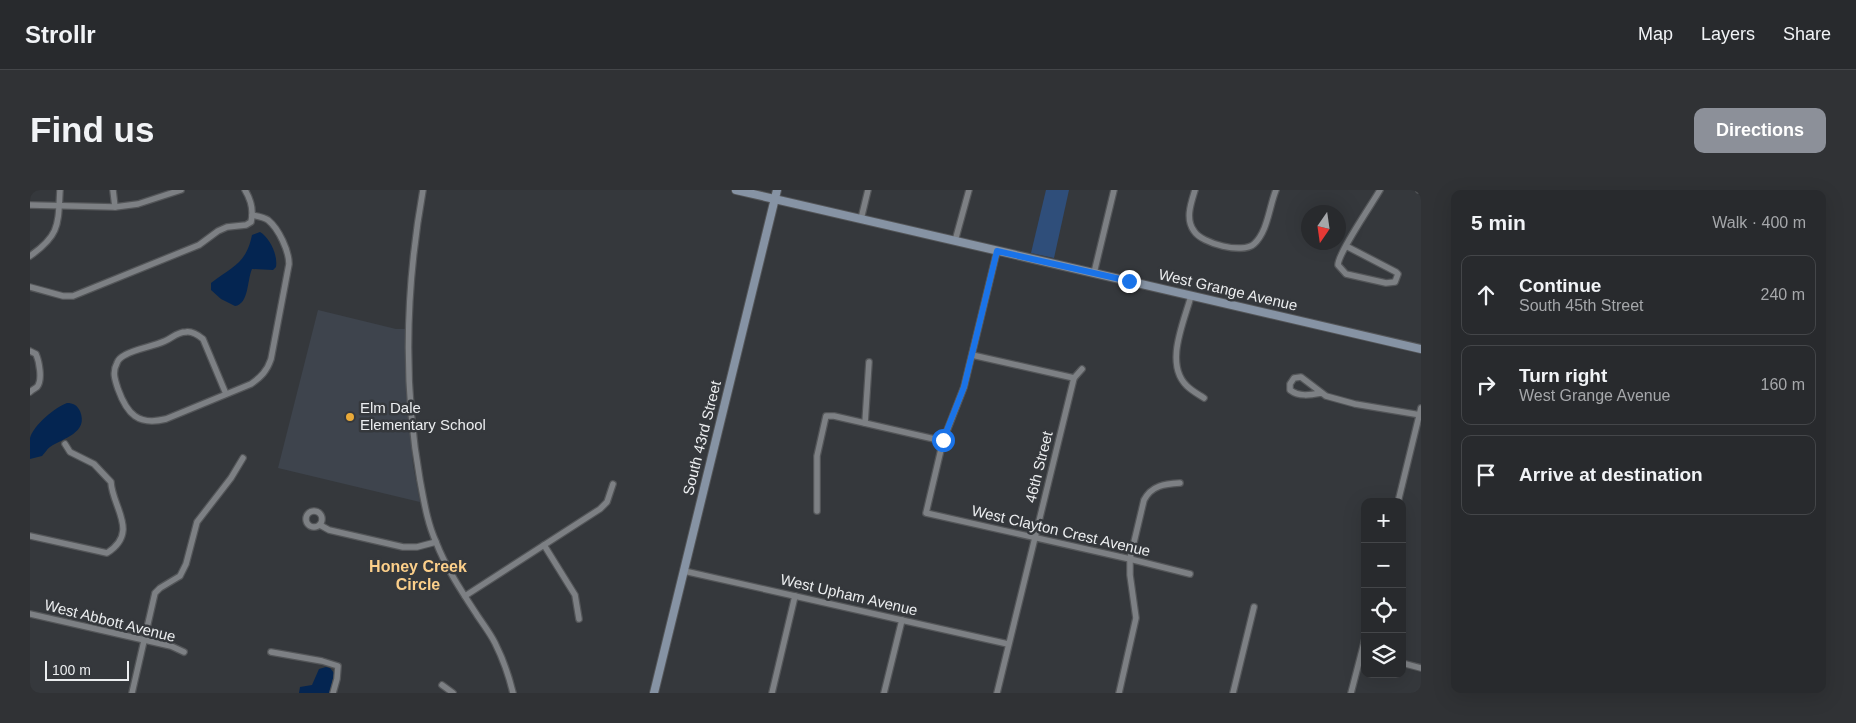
<!DOCTYPE html>
<html lang="en">
<head>
<meta charset="utf-8">
<style>
  :root { --surface:#282a2d; --page:#303235; --text:#f1f3f6; --muted:#a5a7aa; --line:#444649; --accent:#8c9099 }
  body { margin:0; font-family:Arial,sans-serif; background:var(--page); color:var(--text) }
  .controls { position:absolute; right:15px; bottom:15px; display:grid; overflow:hidden; border-radius:10px; box-shadow:0 5px 20px #0002 }
  .controls button { width:45px; height:45px; display:grid; place-items:center; padding:0; border:0; border-bottom:1px solid var(--line); background:var(--surface); color:var(--text); font:25px sans-serif }
  .compass { position:absolute; left:1271px; top:15px; width:45px; height:45px; border-radius:50%; background:var(--surface); box-shadow:0 5px 20px #0002; rotate:193deg }
  .scale { position:absolute; left:15px; bottom:12px; width:84px; box-sizing:border-box; padding-left:5px; border:2px solid #ebedef; border-top:0; font-size:14px; line-height:18px; white-space:nowrap; color:#ebedef; -webkit-text-stroke:4px #35383c; paint-order:stroke }
  .stop { position:absolute; width:15px; height:15px; margin:-11px; border:4px solid #1a73e8; border-radius:50%; background:#fff }
  .stop.end { background:#1a73e8; border-color:#fff; box-shadow:0 1px 5px #0008 }
  .list { margin:0; padding:0; list-style:none }
  h2 { display:flex; justify-content:space-between; align-items:center; height:65px; margin:0; padding:0 20px; font-size:21px }
  h2 small { font-size:16px; font-weight:400; color:var(--muted) }
  .list li { display:grid; grid-template-columns:32px 1fr auto; gap:15px; align-items:center; box-sizing:border-box; height:80px; margin:0 10px 10px; padding:0 10px; border:1px solid var(--line); border-radius:10px }
  .list b { display:block; font-size:19px; white-space:nowrap }
  .list p { margin:0; font-size:16px; white-space:nowrap; color:var(--muted) }
  .list em { font-size:16px; font-style:normal; color:var(--muted) }
  .icon { flex:none; width:28px; height:28px; fill:none; stroke:currentColor; stroke-width:2; stroke-linecap:round; stroke-linejoin:round }
  .map { position:relative; flex:none; width:1391px; height:503px; overflow:hidden; border-radius:10px }
  header { display:flex; align-items:center; gap:30px; box-sizing:border-box; height:70px; padding:0 25px; background:var(--surface); border-bottom:1px solid var(--line) }
  header strong { font-size:24px }
  nav { display:flex; gap:28px; margin-inline-start:auto; font-size:18px }
  .intro { display:flex; align-items:center; justify-content:space-between; box-sizing:border-box; height:120px; padding:0 30px }
  h1 { margin:0; font-size:35px }
  .button { padding:12px 22px; border-radius:10px; background:var(--accent); color:#fff; font-size:18px; font-weight:700 }
  main { display:flex; gap:30px; padding:0 30px }
  aside { flex:1; background:var(--surface); border-radius:10px; box-shadow:0 5px 20px #0002 }
  .map>svg:first-child { display:block }
  .built { fill:#3e444d }
  .green { fill:#2f4e7a }
  .water { fill:#042551 }
  .lines { fill:none; stroke-linecap:round; stroke-linejoin:round }
  .street-casing { stroke:#535558; stroke-width:8 }
  .secondary-casing { stroke:#535558; stroke-width:10 }
  .street { stroke:#7d8084; stroke-width:5.5 }
  .secondary { stroke:#8693a4; stroke-width:8 }
  .route { stroke:#1a73e8; stroke-width:6 }
  .poi-dot { fill:#eaaa39; stroke:#35383c; stroke-width:2 }
  .labels { text-anchor:middle; stroke-width:5; stroke-linejoin:round; paint-order:stroke }
  .street-label { font-size:15px; fill:#ebedef; stroke:#35383c }
  .poi-label { font-size:15px; fill:#ebedef; stroke:#35383c; text-anchor:start }
  .neighbourhood-label { font-size:16px; font-weight:bold; fill:#fccf8a; stroke:#35383c }
</style>
</head>
<body>
<header>
<strong>Strollr</strong>
<nav><a>Map</a><a>Layers</a><a>Share</a></nav>
</header>
<div class="intro"><h1>Find us</h1><a class="button">Directions</a></div>
<main>
<div class="map">
<svg width="1391" height="503" viewBox="0 0 1391 503">
  <rect width="100%" height="100%" fill="#35383c"/>
  <path class="built" d="M288,120L366,139H376L377,204L383,275L390,312L248,278Z"/>
  <path class="green" d="M1016,0H1039L1024,68L1001,63Z"/>
  <g class="water">
    <path d="M230,42C240,48 248,65 246,77L243,80L222,79C217,90 219,114 205,116L191,109L181,100V93C203,76 216,74 222,45Z"/>
    <path d="M37,213C43,213 47,215 50,221C59,243 33,248 20,257C17,259 15,263 12,266L0,269C0,262 0,254 0,248C3,236 25,217 37,213Z"/>
    <path d="M296,477L300,478L304,483L300,503H269L270,497L282,495L289,479Z"/>
  </g>
  <g class="lines">
    <g class="street-casing">
      <g id="street">
        <path d="M83,0L85,17"/>
        <path d="M393,0C376,95 373,195 390,290C394,311 397,332 406,352C416,378 432,402 447,425C453,434 460,443 465,453C473,469 479,486 483,503"/>
        <path d="M1165,0C1161,13 1155,29 1164,41C1172,54 1213,64 1224,54C1238,41 1239,17 1246,0"/>
        <path d="M1389,0H1391"/>
        <path d="M0,15L85,17L108,14L151,0"/>
        <path d="M831,29L838,0"/>
        <path d="M925,51L939,0"/>
        <path d="M1316,56L1366,82L1368,84L1365,92L1356,93L1316,84L1308,75C1308,63 1342,14 1350,0"/>
        <path d="M967,61L934,197L913,251L896,323L1100,369L1160,384"/>
        <path d="M0,66C30,45 28,35 30,0"/>
        <path d="M1064,83L1084,0"/>
        <path d="M0,97L33,106H43L169,55L188,41L197,37L216,35L221,32C224,20 221,10 215,0"/>
        <path d="M1161,106C1154,132 1134,174 1157,196C1162,201 1168,204 1174,208"/>
        <path d="M0,161L6,164C9,171 13,190 7,197C7,197 1,201 0,202"/>
        <path d="M942,165L1044,188"/>
        <path d="M1291,203C1280,205 1269,207 1260,200V194L1264,188L1271,187L1296,206L1325,214L1391,225"/>
        <path d="M196,204L173,149C168,145 162,141 156,142C147,142 142,148 135,151C122,157 107,158 95,165C91,167 88,170 87,173C82,182 85,190 88,199C97,224 108,236 136,229L221,194C231,187 237,181 241,169L259,74C259,61 249,39 238,30C234,27 227,26 222,25"/>
        <path d="M835,233L839,172"/>
        <path d="M1368,312L1391,218"/>
        <circle cx="284" cy="329" r="8"/>
        <path d="M787,321V266L796,226H804L913,251"/>
        <path d="M290,335L299,340L373,357H387L406,352"/>
        <path d="M0,346L77,363C110,342 82,317 81,292L64,274L40,262L35,254"/>
        <path d="M514,355L545,405L549,429"/>
        <path d="M654,381L978,454"/>
        <path d="M435,406L570,319L577,312L583,294"/>
        <path d="M0,424L141,456L154,462"/>
        <path d="M241,462L292,471L308,476L307,489L303,503"/>
        <path d="M1372,473L1391,478"/>
        <path d="M412,495L423,503"/>
        <path d="M102,503L125,403L130,398L150,386L156,374L167,332L201,288L213,268"/>
        <path d="M742,503L765,406"/>
        <path d="M854,503L872,430"/>
        <path d="M967,503L1044,188L1052,179"/>
        <path d="M1089,503L1106,428L1100,385V369L1114,310C1122,295 1135,294 1150,293"/>
        <path d="M1203,503L1224,417"/>
        <path d="M1321,503L1335,449"/>
      </g>
    </g>
    <g class="secondary-casing">
      <g id="secondary">
        <path d="M706,0L1391,159"/>
        <path d="M624,503L747,0"/>
      </g>
    </g>
    <use href="#street" class="street"/>
    <use href="#secondary" class="secondary"/>
  </g>
  <g class="lines">
    <path class="route" d="M913,250L934,197L967,61L1099,91"/>
  </g>
  <circle class="poi-dot" cx="320" cy="227" r="5"/>
  <g class="labels">
    <g class="street-label">
      <text transform="translate(1198 100) rotate(13)" y="5">West Grange Avenue</text>
      <text transform="translate(672 248) rotate(-76)" y="5">South 43rd Street</text>
      <text transform="translate(1009 277) rotate(-76)" y="5">46th Street</text>
      <text transform="translate(1031 341) rotate(13)" y="5">West Clayton Crest Avenue</text>
      <text transform="translate(819 405) rotate(13)" y="5">West Upham Avenue</text>
      <text transform="translate(80 431) rotate(14)" y="5">West Abbott Avenue</text>
    </g>
    <g class="poi-label">
      <text x="330" y="223">Elm Dale<tspan x="330" dy="17">Elementary School</tspan></text>
    </g>
    <g class="neighbourhood-label">
      <text x="388" y="382">Honey Creek<tspan x="388" dy="18">Circle</tspan></text>
    </g>
  </g>
</svg>
<div class="controls">
<button>+</button>
<button>−</button>
<button><svg class="icon" aria-label="locate" viewBox="0 0 24 24"><circle cx="12" cy="12" r="6"/><path d="M12 2v4M12 18v4M2 12h4M18 12h4"/></svg></button>
<button><svg class="icon" aria-label="layers" viewBox="0 0 24 24"><path d="M12 4l9 5-9 5-9-5zM3 14l9 5 9-5"/></svg></button>
</div>
<svg class="compass" viewBox="-18 -18 36 36"><path d="M0-13l5 13h-10z" fill="#e53935"/><path d="M0 13l5-13h-10z" fill="#a5a7aa"/></svg>
<div class="scale">100 m</div>
<div class="stop" style="left:913px;top:250px"></div>
<div class="stop end" style="left:1099px;top:91px"></div>
</div>
<aside>
<h2>5 min<small>Walk · 400 m</small></h2>
<ul class="list">
<li><svg class="icon" aria-label="ahead" viewBox="0 0 24 24"><path d="M12 20V5M6 11l6-6 6 6"/></svg><div><b>Continue</b><p>South 45th Street</p></div><em>240 m</em></li>
<li><svg class="icon" aria-label="right" viewBox="0 0 24 24"><path d="M7 20v-9h11M14 6l5 5-5 5"/></svg><div><b>Turn right</b><p>West Grange Avenue</p></div><em>160 m</em></li>
<li><svg class="icon" aria-label="arrive" viewBox="0 0 24 24"><path d="M6 21V4h12l-3 4 3 4H6"/></svg><div><b>Arrive at destination</b></div></li>
</ul>
</aside>
</main>
</body>
</html>
